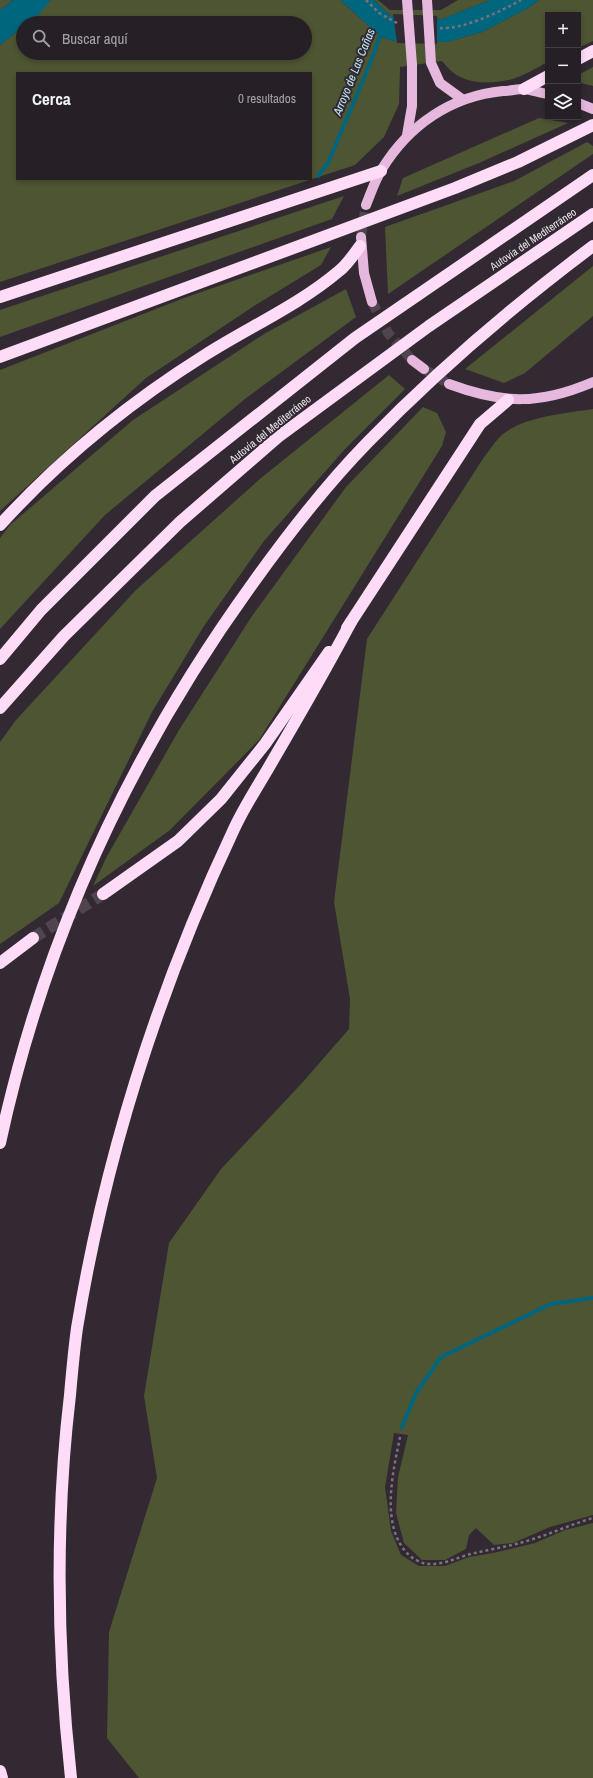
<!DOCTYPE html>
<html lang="es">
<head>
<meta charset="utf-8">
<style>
  :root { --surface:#261f26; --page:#322c32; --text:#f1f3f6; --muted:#a4a2a7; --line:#423d43 }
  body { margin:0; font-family:"Archivo Narrow",sans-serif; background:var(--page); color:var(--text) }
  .controls { position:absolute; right:12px; top:12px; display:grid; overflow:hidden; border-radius:0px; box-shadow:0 2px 6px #0003 }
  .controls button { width:36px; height:36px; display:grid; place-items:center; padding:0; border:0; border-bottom:1px solid var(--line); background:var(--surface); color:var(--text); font:20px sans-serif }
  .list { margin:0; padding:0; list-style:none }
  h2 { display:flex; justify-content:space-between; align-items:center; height:52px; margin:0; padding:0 16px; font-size:17px }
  h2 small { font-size:13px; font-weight:400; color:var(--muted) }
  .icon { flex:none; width:22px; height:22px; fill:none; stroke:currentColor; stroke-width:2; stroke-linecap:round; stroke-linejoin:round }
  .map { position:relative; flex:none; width:593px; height:1778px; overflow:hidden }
  .search { position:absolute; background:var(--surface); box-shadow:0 2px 6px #0003; left:16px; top:16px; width:296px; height:44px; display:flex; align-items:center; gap:10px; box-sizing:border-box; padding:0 14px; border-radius:22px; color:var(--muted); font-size:15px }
  .panel { position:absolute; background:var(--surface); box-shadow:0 2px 6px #0003; left:16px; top:72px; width:296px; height:108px; border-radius:0px }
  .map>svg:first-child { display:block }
  .green { fill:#4e5532; fill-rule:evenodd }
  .water { fill:#00667d }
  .pier { fill:#322933 }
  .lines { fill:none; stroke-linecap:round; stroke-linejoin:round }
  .stream { stroke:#00667d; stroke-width:4 }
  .primary-tunnel { stroke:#4e454e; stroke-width:10; stroke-dasharray:10 5; stroke-linecap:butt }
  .highway-tunnel { stroke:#4e454e; stroke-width:12; stroke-dasharray:12 6; stroke-linecap:butt }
  .path { stroke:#7b737c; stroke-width:2.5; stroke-dasharray:3 3; stroke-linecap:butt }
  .primary { stroke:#e6b8de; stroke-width:10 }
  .highway { stroke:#fedcf8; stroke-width:12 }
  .labels { text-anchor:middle; stroke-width:4; stroke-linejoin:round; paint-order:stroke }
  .street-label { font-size:11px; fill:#eae4ea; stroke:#322933 }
  .water-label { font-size:12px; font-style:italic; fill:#bfe9f6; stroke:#322933 }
</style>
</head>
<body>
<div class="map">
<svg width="593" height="1778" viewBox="0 0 593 1778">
  <rect width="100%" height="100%" fill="#322933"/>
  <g class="green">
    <path d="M0,0H13L0,10Z"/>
    <path d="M51,0H340L381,37L394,41L447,42L482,32L528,8L539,0H593V41L578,48V15H548V62C536,68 522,77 509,80C482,85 459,84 442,61L400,67L399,104L384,137L355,165L0,282V45L23,27V53H305V23H28ZM17,73H311V179H17Z"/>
    <path d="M374,0H378L390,10H441L458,0H490L442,19L391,16Z"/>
    <path d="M593,67V86L578,82V75Z"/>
    <path d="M539,118L568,123L479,163L397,196L403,178Z"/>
    <path d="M587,142L593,146V154L388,294L385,227L514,181Z"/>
    <path d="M344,196L332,219L0,337V310Z"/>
    <path d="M331,247L321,265L254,306L146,378L0,511V370L184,298Z"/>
    <path d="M593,266V316L525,373L504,383L465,369Z"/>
    <path d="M346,289L356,317L245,399L105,515L0,629V538L10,525L133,420L264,334Z"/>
    <path d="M389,375L405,389L345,449L264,541L204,626L152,712L59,903L0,944V742L16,720L136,590L261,478Z"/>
    <path d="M423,407L437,413L446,432L442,446L259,740L170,830L93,886L106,858L179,730L252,616L346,487Z"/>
    <path d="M593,409V1515L550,1527L513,1543L494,1545L476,1528L469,1535L466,1549L445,1560H422L404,1543L396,1513L398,1477L408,1435L394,1433L385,1487L391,1531L401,1555L419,1566H445L469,1557L493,1553L535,1543L565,1530L593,1523V1778H139L107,1738L109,1632L157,1478L144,1396L169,1243L221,1169L302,1083L349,1029L350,999L334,902L367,639L484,457C490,450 495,441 502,435C522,417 566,413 593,409Z"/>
  </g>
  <g class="water">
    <path d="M13,0H51C44,8 34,23 23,23V27L0,45V10Z"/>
    <path d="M340,0H374L391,16L442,19L490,0H539L528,8L482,32L447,42L394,41L381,37Z"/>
  </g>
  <path class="pier" d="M393,14L437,16V44L397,43Z"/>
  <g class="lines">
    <g class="stream">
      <path d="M318,176L328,163L369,66L382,31"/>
      <path d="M402,1427L416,1393L441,1357L551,1304L593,1298"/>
    </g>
    <g class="primary-tunnel">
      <path d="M361,237L366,205"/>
      <path d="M372,302L388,333L412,360"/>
      <path d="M424,369L449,384"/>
    </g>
    <path class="highway-tunnel" d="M33,938L103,894"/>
    <g class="path">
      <path d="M366,0L379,13L397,23"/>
      <path d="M440,28C462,30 502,11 521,0"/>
      <path d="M400,1437C393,1472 379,1528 410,1556C414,1559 419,1562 423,1563C440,1567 455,1558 471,1554C491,1549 512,1546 533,1539C553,1533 572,1524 593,1518"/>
    </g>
    <g class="primary">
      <path d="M427,0L431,63L440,83L462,99"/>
      <path d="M578,103L593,109"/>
      <path d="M407,135L412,106V65L407,0"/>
      <path d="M366,205C371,193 375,180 382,169C409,125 451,96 503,91C510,91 517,89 524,89C532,90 540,93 548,94"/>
      <path d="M361,237L364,273L372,302"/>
      <path d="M412,360L424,369"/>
      <path d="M449,384C503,404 539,405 593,382"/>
    </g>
    <g class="highway">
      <path d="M578,59L593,51"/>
      <path d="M524,89L548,76"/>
      <path d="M0,297L381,171"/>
      <path d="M0,357L455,188L518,162L593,125"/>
      <path d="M0,525C59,460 130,402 205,355C249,327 299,305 339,271C347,265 354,254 360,246"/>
      <path d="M347,628L480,424L508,400"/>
      <path d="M0,659L41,610L155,496L355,338L593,175"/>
      <path d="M0,708L64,636L180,522L278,437L429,326L593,214"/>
      <path d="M103,894L178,841L221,799L265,744L329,652"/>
      <path d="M0,963L33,938"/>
      <path d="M0,1143C44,938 130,753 253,583C288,534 326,485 368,442C438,370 513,306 593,246"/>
      <path d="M0,1771L2,1778"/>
      <path d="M71,1778C57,1651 55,1522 70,1395C72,1372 74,1350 77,1328C106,1152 158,990 234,829C245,805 260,783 273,760C300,714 326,669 351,622"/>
    </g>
  </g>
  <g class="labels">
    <g class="street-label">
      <text transform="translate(533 239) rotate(-34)" y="4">Autovía del Mediterráneo</text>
      <text transform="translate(270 429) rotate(-39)" y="4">Autovía del Mediterráneo</text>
    </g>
    <g class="water-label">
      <text transform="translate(354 72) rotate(-68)" y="4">Arroyo de Las Cañas</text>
    </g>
  </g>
</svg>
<div class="controls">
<button>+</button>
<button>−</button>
<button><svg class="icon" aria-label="layers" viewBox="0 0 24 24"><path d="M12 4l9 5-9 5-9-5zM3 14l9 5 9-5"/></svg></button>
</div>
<div class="search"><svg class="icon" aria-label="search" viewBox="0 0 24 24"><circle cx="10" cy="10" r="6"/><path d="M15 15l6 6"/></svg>Buscar aquí</div>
<section class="panel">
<h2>Cerca<small>0 resultados</small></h2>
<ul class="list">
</ul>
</section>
</div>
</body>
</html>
